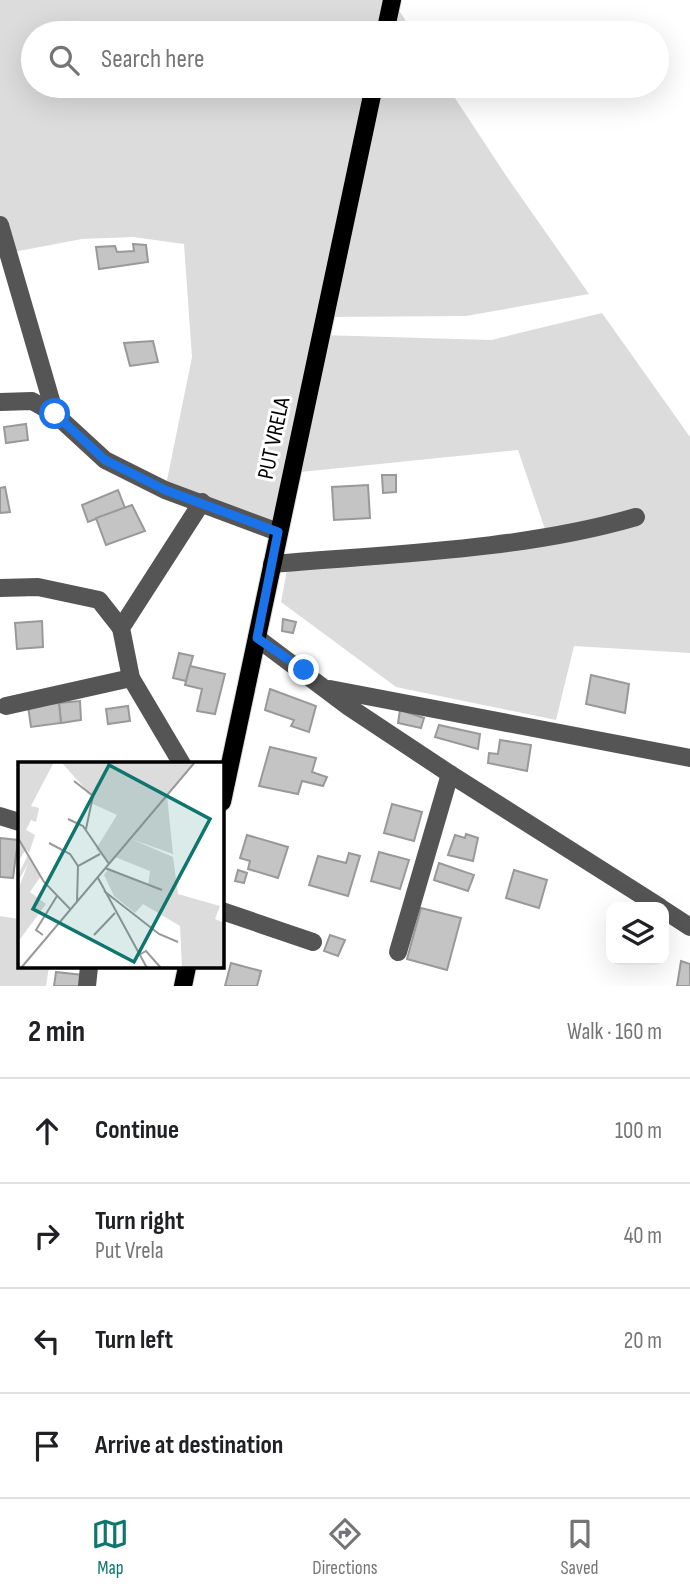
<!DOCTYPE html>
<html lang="en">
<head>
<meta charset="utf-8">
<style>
  :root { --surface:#fff; --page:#f2f2f2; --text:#202124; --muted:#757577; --line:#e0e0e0; --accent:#0f766e }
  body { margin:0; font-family:"Sofia Sans Condensed",sans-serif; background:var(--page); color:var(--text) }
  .controls { position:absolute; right:21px; bottom:21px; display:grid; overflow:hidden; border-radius:14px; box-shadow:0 7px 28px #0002 }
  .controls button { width:63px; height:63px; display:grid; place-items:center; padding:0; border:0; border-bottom:2px solid var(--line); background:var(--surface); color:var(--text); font:35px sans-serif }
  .stop { position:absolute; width:21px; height:21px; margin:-16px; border:5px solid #1a73e8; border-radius:50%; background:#fff }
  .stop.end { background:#1a73e8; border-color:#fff; box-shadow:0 2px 7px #0008 }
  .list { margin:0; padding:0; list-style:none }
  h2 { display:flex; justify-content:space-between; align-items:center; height:91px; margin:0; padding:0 28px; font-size:30px }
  h2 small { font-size:23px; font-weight:400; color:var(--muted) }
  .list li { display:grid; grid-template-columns:46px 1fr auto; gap:21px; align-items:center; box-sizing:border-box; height:105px; padding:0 28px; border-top:2px solid var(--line) }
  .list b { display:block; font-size:26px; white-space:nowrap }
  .list p { margin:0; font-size:23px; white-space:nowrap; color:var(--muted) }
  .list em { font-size:23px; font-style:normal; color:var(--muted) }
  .icon { flex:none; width:38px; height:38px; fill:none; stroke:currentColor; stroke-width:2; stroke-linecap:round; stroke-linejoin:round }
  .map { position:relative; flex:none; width:690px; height:986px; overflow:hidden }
  .search { position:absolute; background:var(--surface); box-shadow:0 7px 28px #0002; left:21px; right:21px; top:21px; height:77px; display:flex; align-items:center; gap:18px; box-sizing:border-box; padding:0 24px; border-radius:38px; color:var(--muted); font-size:26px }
  .sheet { height:511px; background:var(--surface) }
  nav { display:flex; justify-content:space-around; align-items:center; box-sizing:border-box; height:98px; border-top:2px solid var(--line); background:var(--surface); font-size:19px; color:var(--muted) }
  nav a { display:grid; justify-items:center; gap:4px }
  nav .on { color:var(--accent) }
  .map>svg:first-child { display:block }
  .green { fill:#dcdcdc }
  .building { fill:#c4c4c4; stroke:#999; stroke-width:2 }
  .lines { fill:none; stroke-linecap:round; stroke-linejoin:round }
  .major-casing { stroke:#dbdbdb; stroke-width:20 }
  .minor { stroke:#555; stroke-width:18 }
  .major { stroke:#000; stroke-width:18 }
  .route { stroke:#1a73e8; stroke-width:9 }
  .labels { text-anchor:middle; stroke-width:6; stroke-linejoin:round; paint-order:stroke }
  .street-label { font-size:23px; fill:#000; stroke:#fff }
  .inset-road { fill:none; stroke:#999; stroke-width:2 }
  .view { fill:#0f766e; fill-opacity:0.15; stroke:#0f766e; stroke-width:3.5 }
  .inset-edge { fill:none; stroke:#000; stroke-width:3.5 }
</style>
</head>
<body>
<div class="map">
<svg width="690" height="986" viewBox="0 0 690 986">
  <rect width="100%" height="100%" fill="#fff"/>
  <g class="green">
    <path d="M0,0H392L414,33H33V86H447L507,177L589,294L466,316L324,317L321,335L491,340L602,313L690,437V653L574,646L556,720L396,687L281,602L290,553L549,541L518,450L291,473L278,532L165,490L192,357L184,244L133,237L82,239L8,253L0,236Z"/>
    <path d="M0,916L19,919V967H49L46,986H0Z"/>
  </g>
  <g class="building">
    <path d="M133,244L146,245L148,262L99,269L96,247L115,246L117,252L134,251Z"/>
    <path d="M153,341L158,362L130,366L124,343Z"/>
    <path d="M26,424L28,440L6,443L4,427Z"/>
    <path d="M382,475H396V492L383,493Z"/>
    <path d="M368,485L370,518L334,520L332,487Z"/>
    <path d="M5,487L10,512L0,513V488Z"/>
    <path d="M118,490L125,508L88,522L82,505Z"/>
    <path d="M132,505L145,531L106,545L96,518Z"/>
    <path d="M283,619L296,622L293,633L282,631Z"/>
    <path d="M42,621L43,647L17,649L15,623Z"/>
    <path d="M179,653L193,656L186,681L173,678Z"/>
    <path d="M190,666L225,674L215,714L197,711L202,689L185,685Z"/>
    <path d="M591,675L629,684L625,713L586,704Z"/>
    <path d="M270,689L316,706L309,732L291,726L294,720L265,710Z"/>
    <path d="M80,701L81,720L61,723L59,703Z"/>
    <path d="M59,703L61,723L31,727L28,706Z"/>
    <path d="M128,706L130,721L108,724L106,709Z"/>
    <path d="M400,710L424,718L421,728L398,723Z"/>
    <path d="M439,725L480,734L478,749L435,737Z"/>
    <path d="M500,740L531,745L527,771L488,763L489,753L498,754Z"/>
    <path d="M270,747L316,758L312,772L327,777L323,786L302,781L298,794L259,786Z"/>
    <path d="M392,804L422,812L414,841L384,833Z"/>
    <path d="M466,834L478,838L473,861L448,855L455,835L465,838Z"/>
    <path d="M247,835L288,847L278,878L248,869L250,861L240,858Z"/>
    <path d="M0,838L18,840L13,878L0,877Z"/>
    <path d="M379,852L409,860L400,889L371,881Z"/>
    <path d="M349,853L360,856L348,896L309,885L318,856L346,863Z"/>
    <path d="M439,863L474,875L468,891L434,880Z"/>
    <path d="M238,870L247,873L244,883L235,881Z"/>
    <path d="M514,870L547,880L539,908L506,898Z"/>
    <path d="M421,908L461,918L447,970L407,959Z"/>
    <path d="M330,935L345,940L338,956L324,951Z"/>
    <path d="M681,961L690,964V986H677Z"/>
    <path d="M231,963L261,971L257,986H225Z"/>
    <path d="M56,972L83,975L82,986H54Z"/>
  </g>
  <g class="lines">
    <g class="major-casing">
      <g id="major">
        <path d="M385,33L392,0"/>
        <path d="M222,802L374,86"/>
        <path d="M183,986L187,967"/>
      </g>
    </g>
    <g class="minor">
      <path d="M0,225L55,414"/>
      <path d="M0,402L32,401L55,414L105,460L165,490L278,532"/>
      <path d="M272,564C390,554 523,550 636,517"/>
      <path d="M0,588L38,587L99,600L121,628"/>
      <path d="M257,638L349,707L450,774L660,907"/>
      <path d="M330,689L690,758"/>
      <path d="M6,706L131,678"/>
      <path d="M182,764L131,678L121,628L202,502"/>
      <path d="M0,816L19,822"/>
      <path d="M664,910L690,927"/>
      <path d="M222,911L313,942"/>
      <path d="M398,952L450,774"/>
      <path d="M87,986L89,967"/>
    </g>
    <use href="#major" class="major"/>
  </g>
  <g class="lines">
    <path class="route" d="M55,414L105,460L165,490L278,532L257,638L304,670"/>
  </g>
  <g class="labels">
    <g class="street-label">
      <text transform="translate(273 438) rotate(-78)" y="8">PUT VRELA</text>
    </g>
  </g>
  <g transform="translate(18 762)">
    <rect width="206" height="206" fill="#fff"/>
    <path d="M0,0H36L13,44L21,46L18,60L13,58L8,68L17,73L11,91L8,87L0,100ZM43,0H177L149,34L155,92L113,77L155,95L160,132L202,144L197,157L206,161V206H164L162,164L125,142L117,151L96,134L86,113L91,106L130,124L132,109L97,95L91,102L78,87L99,53L73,41V33ZM10,93L23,114L12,130L28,142L0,180V128L10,102L0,119V113Z" fill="#dcdcdc"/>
    <path class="inset-road" d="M56,19L75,34L68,67M50,57L65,64L91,102M0,76L26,120L53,148M31,81L52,92L60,104M87,106L144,128M80,116L129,206M86,129L141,172L160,180M59,140L60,104L82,92M25,173L18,168L39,134M76,173L97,151M121,193L128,189L143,206M3,206L177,0"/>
    <path class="view" d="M91,3L192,57L116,200L15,147Z"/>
    <rect width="206" height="206" class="inset-edge"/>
  </g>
</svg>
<div class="controls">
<button><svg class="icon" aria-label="layers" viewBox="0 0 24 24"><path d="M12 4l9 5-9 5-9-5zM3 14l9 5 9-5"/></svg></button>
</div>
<div class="stop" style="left:55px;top:414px"></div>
<div class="stop end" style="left:304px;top:670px"></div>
<div class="search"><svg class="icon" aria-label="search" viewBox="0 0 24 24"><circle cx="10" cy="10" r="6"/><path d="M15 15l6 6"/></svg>Search here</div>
</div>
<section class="sheet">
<h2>2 min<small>Walk · 160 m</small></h2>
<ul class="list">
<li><svg class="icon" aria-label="ahead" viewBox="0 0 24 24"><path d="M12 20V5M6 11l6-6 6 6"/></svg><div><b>Continue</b></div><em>100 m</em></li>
<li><svg class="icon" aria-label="right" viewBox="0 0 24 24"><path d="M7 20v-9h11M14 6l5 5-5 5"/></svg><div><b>Turn right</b><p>Put Vrela</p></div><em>40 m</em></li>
<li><svg class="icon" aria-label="left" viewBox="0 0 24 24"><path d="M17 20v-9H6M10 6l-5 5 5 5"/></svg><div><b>Turn left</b></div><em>20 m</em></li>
<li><svg class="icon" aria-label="arrive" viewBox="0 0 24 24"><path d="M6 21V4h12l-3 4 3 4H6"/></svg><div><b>Arrive at destination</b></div></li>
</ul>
</section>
<nav>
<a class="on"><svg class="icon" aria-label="map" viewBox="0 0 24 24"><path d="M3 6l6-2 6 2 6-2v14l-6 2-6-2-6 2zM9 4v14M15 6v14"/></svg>Map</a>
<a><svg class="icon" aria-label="directions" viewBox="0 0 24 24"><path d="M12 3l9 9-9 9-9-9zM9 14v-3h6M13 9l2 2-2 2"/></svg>Directions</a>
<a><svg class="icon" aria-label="saved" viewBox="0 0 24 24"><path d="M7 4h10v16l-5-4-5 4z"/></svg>Saved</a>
</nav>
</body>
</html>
